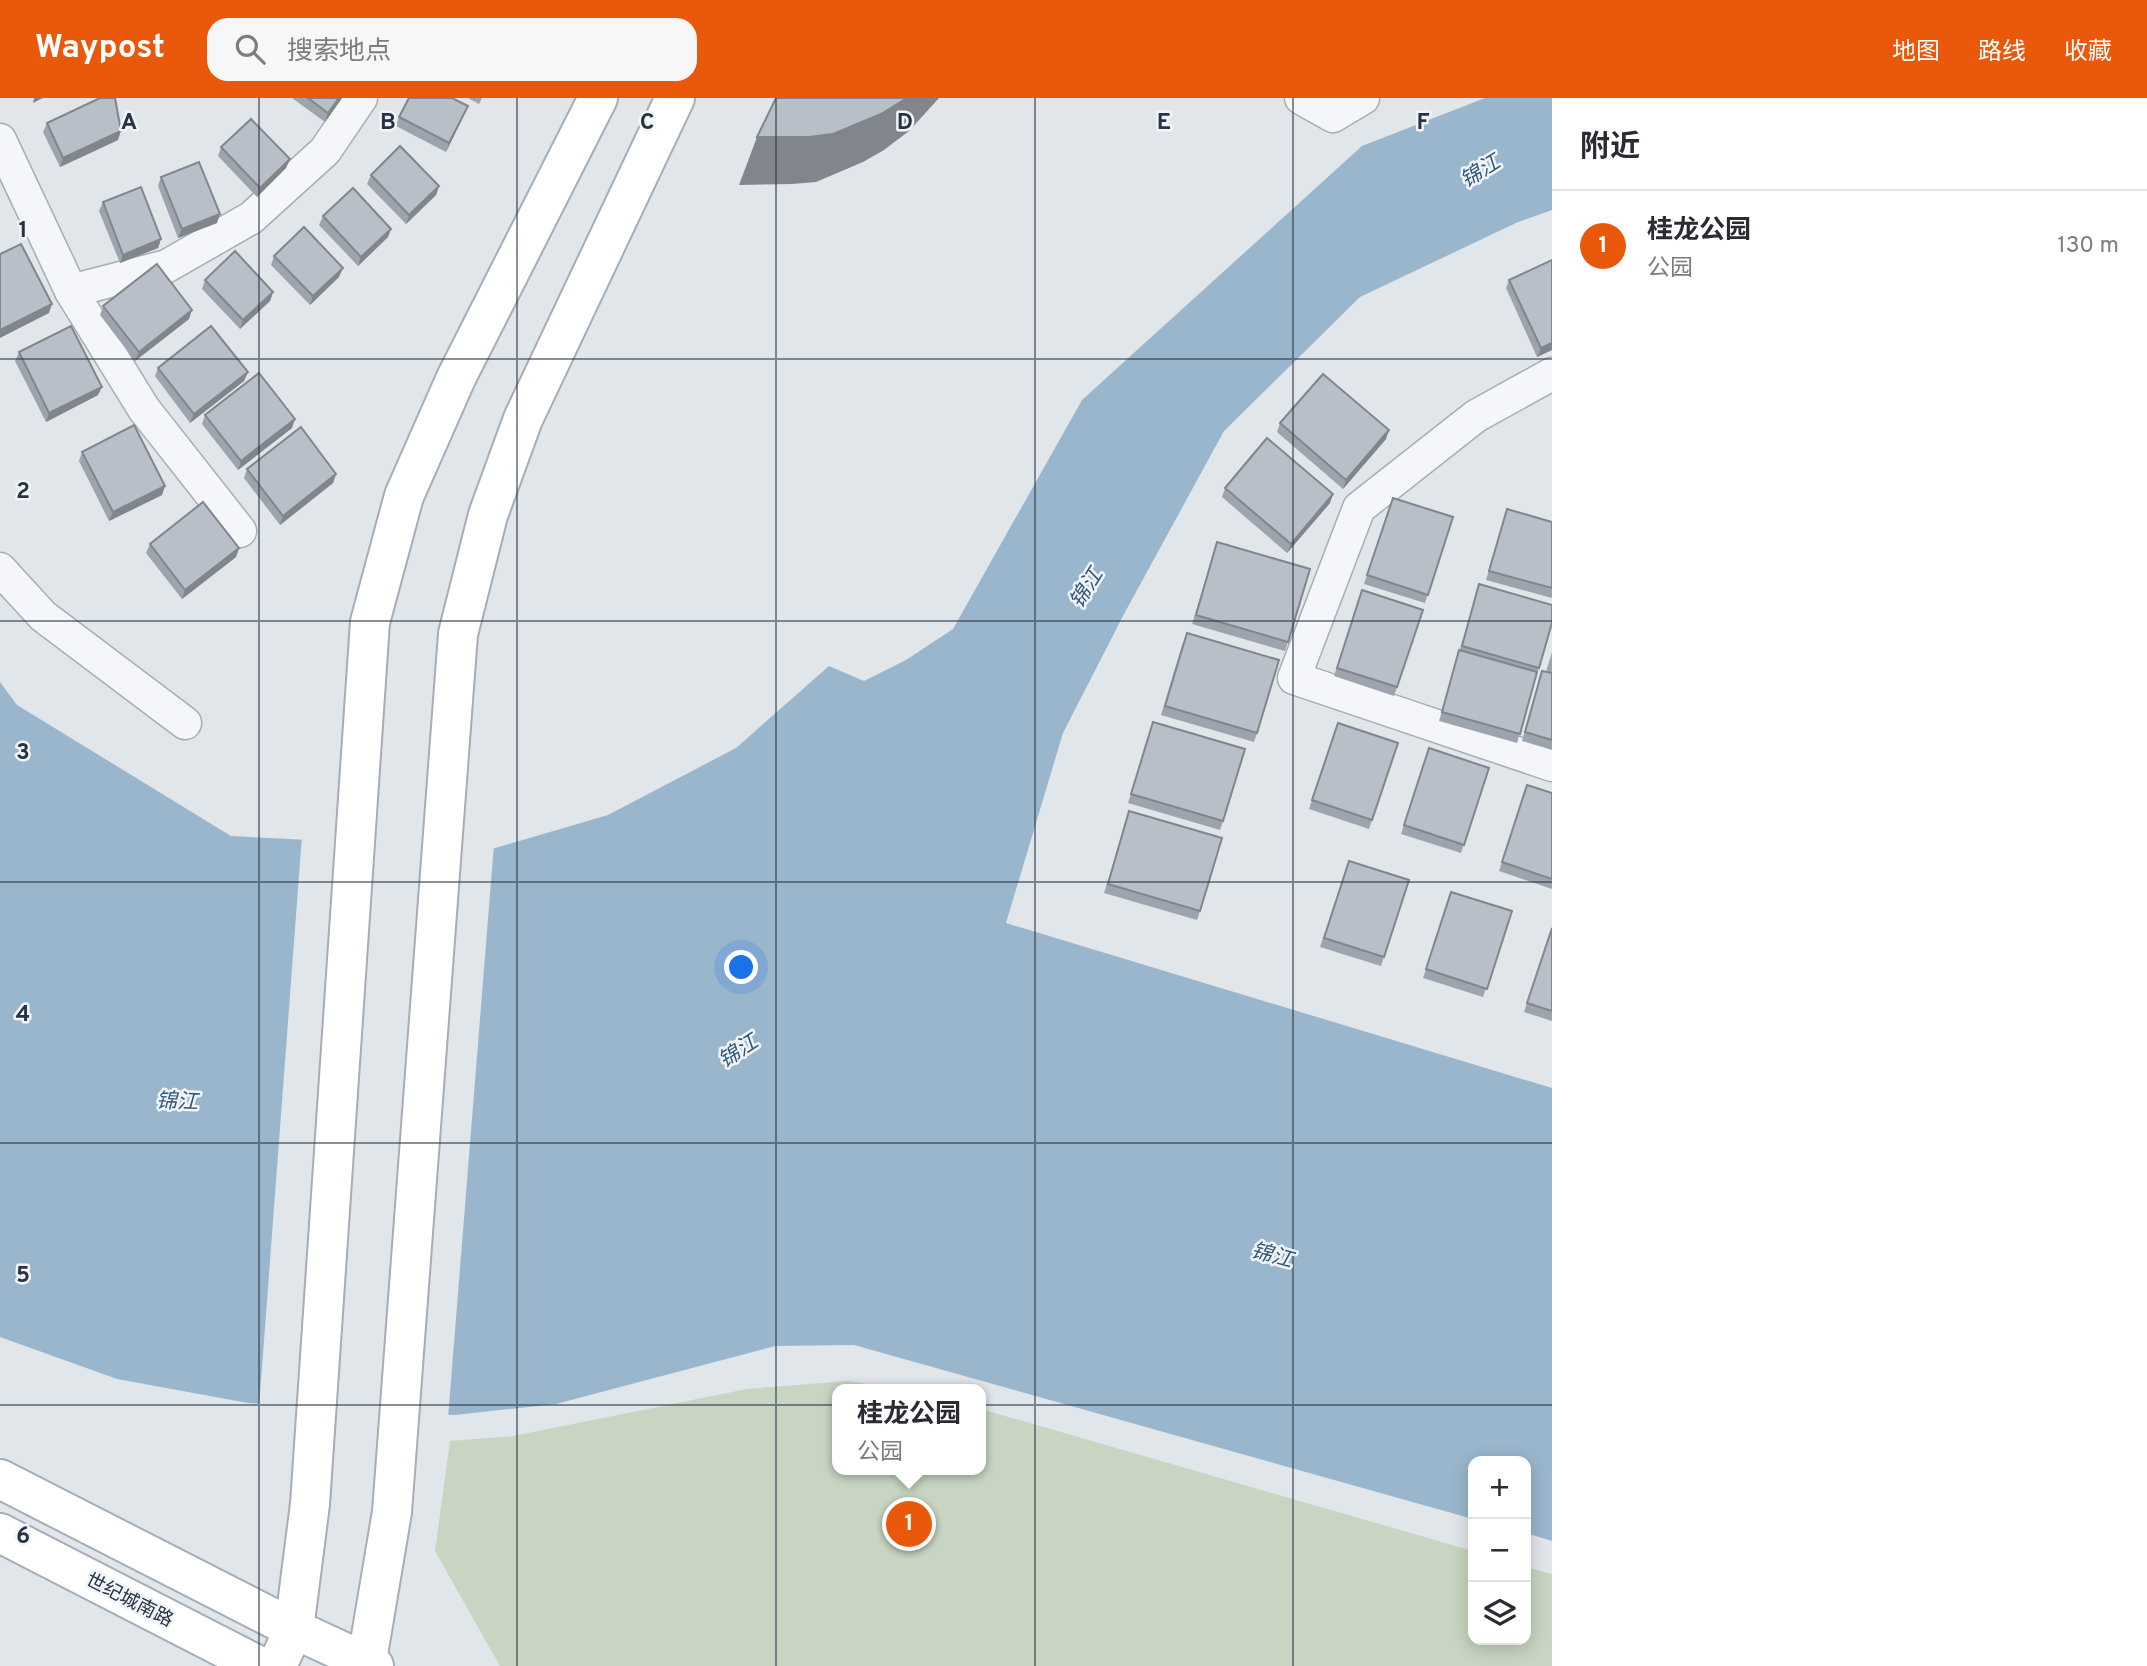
<!DOCTYPE html>
<html lang="zh">
<head>
<meta charset="utf-8">
<style>
  :root { --surface:#fff; --page:#f7f7f7; --text:#2b2b33; --muted:#7c7c81; --line:#e1e1e2; --accent:#ea580c }
  body { margin:0; font-family:Overpass,"Noto Sans SC",sans-serif; background:var(--page); color:var(--text) }
  .controls { position:absolute; right:21px; bottom:21px; display:grid; overflow:hidden; border-radius:14px; box-shadow:0 4px 18px #0003 }
  .controls button { width:63px; height:63px; display:grid; place-items:center; padding:0; border:0; border-bottom:2px solid var(--line); background:var(--surface); color:var(--text); font:35px sans-serif }
  .you { position:absolute; left:742px; top:870px; width:24px; height:24px; margin:-18px; border:5px solid #fff; border-radius:50%; background:#1a73e8; box-shadow:0 0 0 10px #1a73e833 }
  .badge { display:grid; place-items:center; width:46px; height:46px; border-radius:50%; background:var(--accent); color:#fff; font-size:23px; font-weight:700 }
  .pin { position:absolute; translate:-50% -50%; border:4px solid #fff; box-shadow:0 2px 7px #0006 }
  .popup { position:absolute; left:832px; top:1286px; width:154px; height:91px; box-sizing:border-box; display:grid; place-content:center; border-radius:14px; background:var(--surface); filter:drop-shadow(0 2px 5px #0005); font-size:23px; white-space:nowrap; color:var(--muted) }
  .popup b { font-size:26px; color:var(--text) }
  .popup::after { content:''; position:absolute; left:50%; top:100%; margin-left:-14px; border:14px solid transparent; border-top-color:var(--surface) }
  .list { margin:0; padding:0; list-style:none }
  h2 { display:flex; justify-content:space-between; align-items:center; height:91px; margin:0; padding:0 28px; font-size:30px }
  h2 small { font-size:23px; font-weight:400; color:var(--muted) }
  .list li { display:grid; grid-template-columns:46px 1fr auto; gap:21px; align-items:center; box-sizing:border-box; height:112px; padding:0 28px; border-top:2px solid var(--line) }
  .list b { display:block; font-size:26px; white-space:nowrap }
  .list p { margin:0; font-size:23px; white-space:nowrap; color:var(--muted) }
  .list em { font-size:23px; font-style:normal; color:var(--muted) }
  .icon { flex:none; width:38px; height:38px; fill:none; stroke:currentColor; stroke-width:2; stroke-linecap:round; stroke-linejoin:round }
  .map { position:relative; flex:none; width:1552px; height:1568px; overflow:hidden }
  header { display:flex; align-items:center; gap:42px; box-sizing:border-box; height:98px; padding:0 35px; background:var(--accent); color:#fff }
  header strong { font-size:33px }
  nav { display:flex; gap:38px; margin-inline-start:auto; font-size:24px }
  .search { width:490px; height:63px; background:var(--page); display:flex; align-items:center; gap:18px; box-sizing:border-box; padding:0 24px; border-radius:21px; color:var(--muted); font-size:26px }
  main { display:flex }
  aside { flex:1; background:var(--surface) }
  .map>svg:first-child { display:block }
  .green { fill:#c8d5c2 }
  .water { fill:#9ab6cd }
  .pier { fill:#e1e6eb }
  .lines { fill:none; stroke-linecap:round; stroke-linejoin:round }
  .minor-casing { stroke:#a6adb6; stroke-width:35 }
  .secondary-casing { stroke:#a6adb6; stroke-width:42 }
  .minor { stroke:#f4f6f9; stroke-width:32 }
  .secondary { stroke:#fff; stroke-width:38 }
  .wall { fill:#9ea4ad }
  .shaded-wall { fill:#81868d }
  .building { fill:#b8bfc9; stroke:#81868d; stroke-width:2 }
  .grid { fill:none; stroke:#283444; stroke-width:2; stroke-opacity:0.55 }
  .labels { text-anchor:middle; stroke-width:5; stroke-linejoin:round; paint-order:stroke }
  .street-label { font-size:19px; fill:#283444; stroke:#f1f4f8 }
  .water-label { font-size:21px; font-style:italic; fill:#30567a; stroke:#f1f4f8 }
  .grid-label { font-size:23px; text-anchor:middle; font-weight:bold; fill:#283444; stroke:#f1f4f8; stroke-width:5; stroke-linejoin:round; paint-order:stroke }
</style>
</head>
<body>
<header>
<strong>Waypost</strong>
<div class="search"><svg class="icon" aria-label="search" viewBox="0 0 24 24"><circle cx="10" cy="10" r="6"/><path d="M15 15l6 6"/></svg>搜索地点</div>
<nav><a>地图</a><a>路线</a><a>收藏</a></nav>
</header>
<main>
<div class="map">
<svg width="1552" height="1568" viewBox="0 0 1552 1568">
  <rect width="100%" height="100%" fill="#e1e6eb"/>
  <path class="green" d="M847,1283L903,1291H837V1372H981V1311L1473,1453V1542H1526V1469L1552,1476V1568H500L435,1453L450,1343L513,1338L747,1291Z"/>
  <path class="water" d="M1485,0H1552V112L1518,124L1360,199L1224,333L1124,516L1063,635L1006,825L1552,990V1443L1526,1435V1363H1473V1421L854,1247L775,1248L556,1306L454,1317L248,1305L117,1281L0,1239V584L17,607L231,738L492,751L608,717L736,650L829,568L864,583L906,562L953,531L1082,302L1362,48Z"/>
  <path class="pier" d="M302,738L494,746L448,1320L259,1309Z"/>
  <g class="lines">
    <g class="minor-casing">
      <g id="minor">
        <path d="M1301,0L1333,18L1363,0"/>
        <path d="M0,42L71,193L144,311L240,433"/>
        <path d="M71,193L167,168L251,120L325,53L361,0"/>
        <path d="M1552,276L1476,318L1359,410L1294,580L1552,667"/>
        <path d="M0,471L43,518L185,625"/>
      </g>
    </g>
    <g class="secondary-casing">
      <g id="secondary">
        <path d="M0,1381L294,1531L374,1568"/>
        <path d="M0,1435L259,1568"/>
        <path d="M277,1568L294,1531L310,1406L370,524L404,398L456,280L598,0"/>
        <path d="M366,1568L392,1414L458,536L488,417L523,321L675,0"/>
      </g>
    </g>
    <use href="#minor" class="minor"/>
    <use href="#secondary" class="secondary"/>
  </g>
  <g class="wall">
    <path d="M292,0H342L325,24Z"/>
    <path d="M468,0H482L479,6Z"/>
    <path d="M464,17L446,54L396,28L399,19Z"/>
    <path d="M47,25L118,42L60,69L43,34Z"/>
    <path d="M221,49L290,61L286,70L257,99L218,58Z"/>
    <path d="M371,77L439,88L436,97L406,126L367,86Z"/>
    <path d="M161,79L217,125L178,140L158,88Z"/>
    <path d="M103,104L161,141L158,150L120,165L99,113Z"/>
    <path d="M323,118L391,131L388,139L358,168L319,127Z"/>
    <path d="M274,158L339,179L310,207L271,167Z"/>
    <path d="M1552,162V252L1537,259L1506,190L1509,182Z"/>
    <path d="M205,182L273,194L270,203L240,231L202,191Z"/>
    <path d="M103,208L189,221L135,263L100,217Z"/>
    <path d="M19,254L98,297L46,324L15,263Z"/>
    <path d="M158,270L248,274L244,283L190,325L155,278Z"/>
    <path d="M205,317L292,330L238,372L202,326Z"/>
    <path d="M1280,325L1386,341L1343,391L1277,334Z"/>
    <path d="M82,354L162,397L109,423L79,363Z"/>
    <path d="M247,371L336,376L333,385L280,427L244,380Z"/>
    <path d="M1225,390L1330,405L1287,455L1222,399Z"/>
    <path d="M1393,400L1453,419L1425,505L1364,486Z"/>
    <path d="M1507,411L1552,424V500L1486,482Z"/>
    <path d="M1217,444L1288,544L1285,553L1192,526Z"/>
    <path d="M150,446L239,450L236,459L182,501L146,455Z"/>
    <path d="M1479,486L1539,570L1517,645L1439,623Z"/>
    <path d="M1362,492L1423,512L1394,598L1334,578Z"/>
    <path d="M1183,544L1257,635L1254,644L1161,617Z"/>
    <path d="M1552,554V575L1546,574Z"/>
    <path d="M1542,573L1552,575V652L1522,643Z"/>
    <path d="M1153,624L1223,723L1220,732L1128,705Z"/>
    <path d="M1338,625L1398,645L1369,731L1309,711Z"/>
    <path d="M1429,650L1489,670L1461,755L1401,736Z"/>
    <path d="M1527,687L1552,695V791L1499,773Z"/>
    <path d="M1129,713L1200,813L1197,822L1104,795Z"/>
    <path d="M1349,763L1409,782L1381,868L1320,849Z"/>
    <path d="M1451,794L1512,813L1483,899L1423,880Z"/>
    <path d="M1552,829V923L1524,914Z"/>
  </g>
  <g class="shaded-wall">
    <path d="M34,0H43L33,5Z"/>
    <path d="M339,0H342L325,24L328,15Z"/>
    <path d="M907,0H939L909,33L884,52L863,64L816,84L792,86L739,87L757,39Z"/>
    <path d="M468,8L464,17L446,54L449,45Z"/>
    <path d="M121,33L118,42L60,69L63,60Z"/>
    <path d="M290,61L286,70L257,99L260,90Z"/>
    <path d="M439,88L436,97L406,126L409,117Z"/>
    <path d="M220,116L217,125L178,140L182,131Z"/>
    <path d="M391,131L388,139L358,168L361,159Z"/>
    <path d="M161,141L158,150L120,165L123,157Z"/>
    <path d="M343,170L339,179L310,207L313,198Z"/>
    <path d="M273,194L270,203L240,231L243,222Z"/>
    <path d="M52,206L49,215L0,240V232Z"/>
    <path d="M192,212L189,221L135,263L139,254Z"/>
    <path d="M1552,245V252L1537,259L1541,250Z"/>
    <path d="M248,274L244,283L190,325L194,316Z"/>
    <path d="M102,289L98,297L46,324L49,315Z"/>
    <path d="M295,321L292,330L238,372L241,363Z"/>
    <path d="M1389,332L1386,341L1343,391L1346,382Z"/>
    <path d="M336,376L333,385L280,427L283,418Z"/>
    <path d="M165,388L162,397L109,423L113,414Z"/>
    <path d="M1333,396L1330,405L1287,455L1291,446Z"/>
    <path d="M239,450L236,459L182,501L185,492Z"/>
  </g>
  <g class="building">
    <path d="M100,0H115L121,33L63,60L47,25Z"/>
    <path d="M308,0H339L328,15Z"/>
    <path d="M409,0H452L468,8L449,45L399,19Z"/>
    <path d="M776,0H907L881,16L833,36L809,39H757Z"/>
    <path d="M251,21L290,61L260,90L221,49Z"/>
    <path d="M400,48L439,88L409,117L371,77Z"/>
    <path d="M199,64L220,116L182,131L161,79Z"/>
    <path d="M141,89L161,141L123,157L103,104Z"/>
    <path d="M353,90L391,131L361,159L323,118Z"/>
    <path d="M304,129L343,170L313,198L274,158Z"/>
    <path d="M21,146L52,206L0,232V156Z"/>
    <path d="M235,153L273,194L243,222L205,182Z"/>
    <path d="M1552,162V245L1541,250L1509,182Z"/>
    <path d="M157,166L192,212L139,254L103,208Z"/>
    <path d="M71,228L102,289L49,315L19,254Z"/>
    <path d="M211,228L248,274L194,316L158,270Z"/>
    <path d="M259,275L295,321L241,363L205,317Z"/>
    <path d="M1323,276L1389,332L1346,382L1280,325Z"/>
    <path d="M134,327L165,388L113,414L82,354Z"/>
    <path d="M301,329L336,376L283,418L247,371Z"/>
    <path d="M1267,340L1333,396L1291,446L1225,390Z"/>
    <path d="M1393,400L1453,419L1428,497L1367,477Z"/>
    <path d="M203,404L239,450L185,492L150,446Z"/>
    <path d="M1507,411L1552,424V490L1489,473Z"/>
    <path d="M1217,444L1310,471L1288,544L1196,517Z"/>
    <path d="M1479,486L1552,507V525L1539,570L1462,548Z"/>
    <path d="M1362,492L1423,512L1397,589L1337,570Z"/>
    <path d="M1187,535L1279,562L1257,635L1165,608Z"/>
    <path d="M1459,552L1537,574L1520,636L1442,614Z"/>
    <path d="M1542,573L1552,575V642L1525,634Z"/>
    <path d="M1153,624L1245,651L1223,723L1131,696Z"/>
    <path d="M1338,625L1398,645L1372,722L1312,702Z"/>
    <path d="M1429,650L1489,670L1464,747L1404,727Z"/>
    <path d="M1527,687L1552,695V781L1502,764Z"/>
    <path d="M1129,713L1222,740L1200,813L1108,786Z"/>
    <path d="M1349,763L1409,782L1384,859L1324,840Z"/>
    <path d="M1451,794L1512,813L1487,891L1426,871Z"/>
    <path d="M1552,830V913L1527,905Z"/>
  </g>
  <path class="grid" d="M259,0V1568M517,0V1568M776,0V1568M1035,0V1568M1293,0V1568M0,261H1552M0,523H1552M0,784H1552M0,1045H1552M0,1307H1552"/>
  <g class="labels">
    <g class="street-label">
      <text transform="translate(130 1501) rotate(27)" y="7">世纪城南路</text>
    </g>
    <g class="water-label">
      <text transform="translate(1480 73) rotate(-32)" y="7">锦江</text>
      <text transform="translate(1086 490) rotate(-58)" y="7">锦江</text>
      <text transform="translate(738 953) rotate(-33)" y="7">锦江</text>
      <text transform="translate(177 1003) rotate(2)" y="7">锦江</text>
      <text transform="translate(1272 1157) rotate(15)" y="7">锦江</text>
    </g>
  </g>
  <g class="grid-label">
    <text x="129" y="31">A</text>
    <text x="388" y="31">B</text>
    <text x="647" y="31">C</text>
    <text x="905" y="31">D</text>
    <text x="1164" y="31">E</text>
    <text x="1423" y="31">F</text>
    <text x="23" y="139">1</text>
    <text x="23" y="400">2</text>
    <text x="23" y="661">3</text>
    <text x="23" y="923">4</text>
    <text x="23" y="1184">5</text>
    <text x="23" y="1445">6</text>
  </g>
</svg>
<div class="controls">
<button>+</button>
<button>−</button>
<button><svg class="icon" aria-label="layers" viewBox="0 0 24 24"><path d="M12 4l9 5-9 5-9-5zM3 14l9 5 9-5"/></svg></button>
</div>
<div class="you"></div>
<div class="pin badge" style="left:909px;top:1426px">1</div>
<div class="popup"><b>桂龙公园</b>公园</div>
</div>
<aside>
<h2>附近<small></small></h2>
<ul class="list">
<li><span class="badge">1</span><div><b>桂龙公园</b><p>公园</p></div><em>130 m</em></li>
</ul>
</aside>
</main>
</body>
</html>
